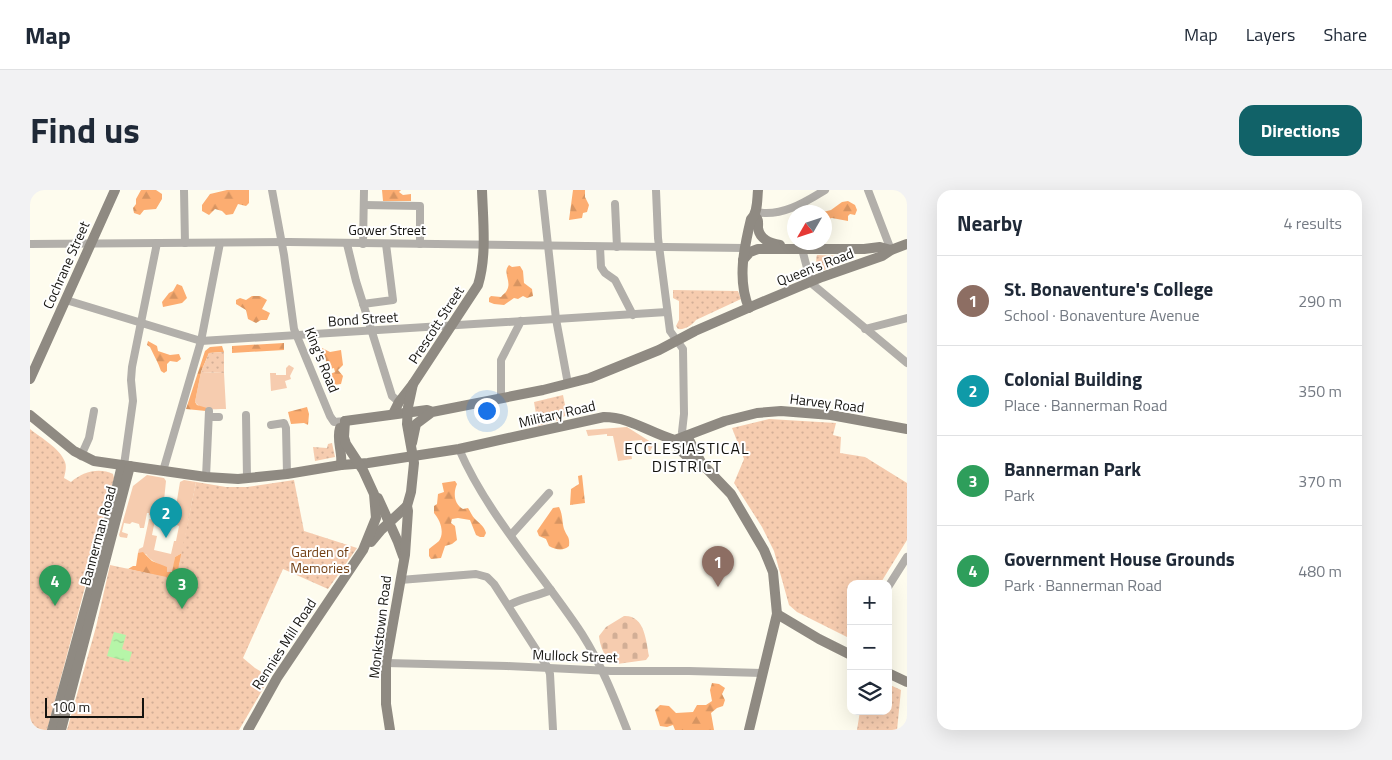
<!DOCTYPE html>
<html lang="en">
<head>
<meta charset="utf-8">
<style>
  :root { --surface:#fff; --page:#f2f2f3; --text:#1f2937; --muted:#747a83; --line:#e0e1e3; --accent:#116268 }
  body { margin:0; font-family:"Titillium Web",sans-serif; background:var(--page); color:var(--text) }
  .controls { position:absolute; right:15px; bottom:15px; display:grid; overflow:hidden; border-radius:10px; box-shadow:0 5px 20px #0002 }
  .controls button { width:45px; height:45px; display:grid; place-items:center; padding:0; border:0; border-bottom:1px solid var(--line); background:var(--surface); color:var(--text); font:25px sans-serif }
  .compass { position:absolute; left:757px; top:15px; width:45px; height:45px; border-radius:50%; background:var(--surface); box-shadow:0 5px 20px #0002; rotate:231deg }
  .scale { position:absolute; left:15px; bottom:12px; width:99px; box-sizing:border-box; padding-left:5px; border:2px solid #151410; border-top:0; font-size:14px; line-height:18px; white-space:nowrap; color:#151410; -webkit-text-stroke:4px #fff; paint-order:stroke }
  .you { position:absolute; left:456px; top:220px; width:18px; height:18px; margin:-12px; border:4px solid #fff; border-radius:50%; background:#1a73e8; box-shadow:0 0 0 8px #1a73e833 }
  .badge { display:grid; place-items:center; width:32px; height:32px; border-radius:50%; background:var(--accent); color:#fff; font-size:16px; font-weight:700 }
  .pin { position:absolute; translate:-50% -41px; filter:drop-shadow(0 1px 2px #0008) }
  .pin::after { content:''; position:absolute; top:26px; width:18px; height:15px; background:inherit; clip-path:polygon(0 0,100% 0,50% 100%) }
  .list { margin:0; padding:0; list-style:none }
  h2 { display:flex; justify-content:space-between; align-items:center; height:65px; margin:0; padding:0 20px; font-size:21px }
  h2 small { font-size:16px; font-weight:400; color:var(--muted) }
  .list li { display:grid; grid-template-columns:32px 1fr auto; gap:15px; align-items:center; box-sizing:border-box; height:90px; padding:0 20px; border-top:1px solid var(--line) }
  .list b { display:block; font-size:19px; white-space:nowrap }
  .list p { margin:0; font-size:16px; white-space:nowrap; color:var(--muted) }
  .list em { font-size:16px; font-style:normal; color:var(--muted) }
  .icon { flex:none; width:28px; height:28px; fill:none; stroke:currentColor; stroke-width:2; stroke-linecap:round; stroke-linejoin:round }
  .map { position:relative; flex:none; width:877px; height:540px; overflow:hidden; border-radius:15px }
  header { display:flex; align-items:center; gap:30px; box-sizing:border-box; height:70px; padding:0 25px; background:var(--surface); border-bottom:1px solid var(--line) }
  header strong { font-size:24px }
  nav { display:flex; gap:28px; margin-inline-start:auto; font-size:18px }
  .intro { display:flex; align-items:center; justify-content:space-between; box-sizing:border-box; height:120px; padding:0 30px }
  h1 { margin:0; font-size:35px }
  .button { padding:12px 22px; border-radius:15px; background:var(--accent); color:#fff; font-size:18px; font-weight:700 }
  main { display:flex; gap:30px; padding:0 30px }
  aside { flex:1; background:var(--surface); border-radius:15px; box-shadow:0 5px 20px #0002 }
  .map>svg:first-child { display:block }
  .green { fill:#f6ccaf }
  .forest { fill:url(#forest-firs) }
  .cemetery { fill:url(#cemetery-stones) }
  .park { fill:url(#park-dots) }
  .water { fill:url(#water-ripples) }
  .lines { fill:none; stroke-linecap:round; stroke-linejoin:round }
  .street { stroke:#b2afaa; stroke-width:8 }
  .secondary { stroke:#8f8a82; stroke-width:10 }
  .labels { text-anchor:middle; stroke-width:4; stroke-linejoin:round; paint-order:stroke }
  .street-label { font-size:14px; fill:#151410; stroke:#fff }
  .park-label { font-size:14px; fill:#723f13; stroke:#fff }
  .quarter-label { font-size:16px; letter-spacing:1px; fill:#151410; stroke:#fff }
</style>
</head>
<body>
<header>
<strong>Map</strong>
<nav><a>Map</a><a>Layers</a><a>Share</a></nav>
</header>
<div class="intro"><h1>Find us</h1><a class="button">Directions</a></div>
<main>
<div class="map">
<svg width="877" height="540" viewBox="0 0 877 540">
  <defs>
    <pattern id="forest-firs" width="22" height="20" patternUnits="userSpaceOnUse" patternTransform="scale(1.25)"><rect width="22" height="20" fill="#fcad71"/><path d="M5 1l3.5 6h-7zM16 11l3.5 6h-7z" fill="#d79461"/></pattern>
    <pattern id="cemetery-stones" width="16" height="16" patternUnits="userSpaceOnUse" patternTransform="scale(1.25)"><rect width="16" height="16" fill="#f6ccaf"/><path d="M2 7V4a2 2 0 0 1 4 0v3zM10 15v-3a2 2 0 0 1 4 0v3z" fill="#d2ae96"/></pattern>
    <pattern id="park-dots" width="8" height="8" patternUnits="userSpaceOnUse" patternTransform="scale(1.25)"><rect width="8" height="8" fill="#f6ccaf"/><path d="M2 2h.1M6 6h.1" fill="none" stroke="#d2ae96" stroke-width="1.8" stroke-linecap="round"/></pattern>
    <pattern id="water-ripples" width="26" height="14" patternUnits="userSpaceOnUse" patternTransform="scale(1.25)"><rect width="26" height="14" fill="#b6f5a8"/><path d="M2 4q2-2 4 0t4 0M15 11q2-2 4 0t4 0" fill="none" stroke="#9cd190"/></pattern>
  </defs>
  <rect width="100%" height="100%" fill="#fefcee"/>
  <g class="green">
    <path d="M259,175L264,178L260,186L261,189L255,191L257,198L241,201L240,183H246V185H256V178Z"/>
    <path d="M171,182L194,183L196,219C186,219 171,221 165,212Z"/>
    <path d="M597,237L624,254L619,263L618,255L611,254L612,250L599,251L602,269L588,271L583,246H577V244L558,246L556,240Z"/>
    <path d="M117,285L134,288L136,291L133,320H128L127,327L119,325V323H117L114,338H110L109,334L102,332L100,334L94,333L92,342L98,344L97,348L90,347L89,345L103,296Z"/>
    <path d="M154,290L166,292L152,363L145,367L143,382H137C129,371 123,374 116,364L108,363L109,359L113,357L119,329L125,330L122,345L127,346L124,360L141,364L144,351H146L149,336L147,335L149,323L145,322L150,292Z"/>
  </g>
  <g class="forest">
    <path d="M111,0H126L132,4V9L126,19L114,20L110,25L104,23L103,18L106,14V9Z"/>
    <path d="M197,0H219V13L216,16L208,14L203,24L196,25L192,21L185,19L179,25L172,21V15L180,4Z"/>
    <path d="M352,0H371L369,2L373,5L381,4V11H353Z"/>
    <path d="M543,0H555V7L559,15L557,22L553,23L552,28L539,30Z"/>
    <path d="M818,11L825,15L827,20L825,25L820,24L818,26V31L802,28L797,29L793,22L801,20L812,12Z"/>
    <path d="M479,75L482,77L490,76L493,81L494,93L502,99L503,106L497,108L493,106L488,109L484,108L474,115L464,114L459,112V108L461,106L471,107C473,104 476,103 477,100C482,91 472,83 479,75Z"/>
    <path d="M147,94L152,96L157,108L152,113L133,117L132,112L139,103L143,101Z"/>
    <path d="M222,106H230L237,110L232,119L240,123L237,130H231L226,133L218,129L216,120L206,114V110L210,108L216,110Z"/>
    <path d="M118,151L127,156L128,161L140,165L149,164L151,169L147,172L140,171L137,174V181L134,183L131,181C128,172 124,166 120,157L117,155Z"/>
    <path d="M254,153V160L202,163V156Z"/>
    <path d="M192,156L194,162L179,163L171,182L165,212L167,215L177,218L176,221L156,219L175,161L180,157Z"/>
    <path d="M292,158L300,162L311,160L313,175L308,180L313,186L311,194L304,195L300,184L305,182L304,178L300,179V177H298Z"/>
    <path d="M277,217L279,224L278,235L274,233L261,234L258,222Z"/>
    <path d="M552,285L555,313L540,315L541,299L549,294L548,286Z"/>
    <path d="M425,291L427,294C423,303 424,314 433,319L438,318C440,321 442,326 445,329C450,334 454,336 456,343L454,347H450L446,345L440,330L428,328L422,329L421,333L425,336L427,350L422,354L415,356L411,368L401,369L399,366V359C402,356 406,354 409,351C415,342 410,330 404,323V316L407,314L408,304L414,302L412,293Z"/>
    <path d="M529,317C533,325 532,332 534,339C537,347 540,346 539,356C534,361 526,360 519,356L516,349L509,346L507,341L523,318Z"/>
    <path d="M113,362L122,371L137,377V382H142L145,367L152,363L146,390L98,379L103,376H106L108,363Z"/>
    <path d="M682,493L689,494L695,498L692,504L695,510L693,516L687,518L681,523L684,540H645L643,535L637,537L630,536L625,520L630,515L639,516L646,523L663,522L667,515H676L682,511L680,500Z"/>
  </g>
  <path class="cemetery" d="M594,426C615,425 616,451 619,466L616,470L587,474C576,472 570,457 569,446L576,437Z"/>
  <g class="park">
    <path d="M787,65L817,66L820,67V70L791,81C787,78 785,69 787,65Z"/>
    <path d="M643,100L708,101L711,109L666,130C662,135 655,140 648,139L646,136L649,130V111L643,108Z"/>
    <path d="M194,162V183L171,182L179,163Z"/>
    <path d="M533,205L537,225L533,227V229L508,236L504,212Z"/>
    <path d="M739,229L806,233L803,245L811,247L810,263L835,267L877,293V350L850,394H821V449L767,422L759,415L744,361L732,337L704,293L714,269L702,238Z"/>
    <path d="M0,239C11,248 30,258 35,272C37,277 35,283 34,288L41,292C52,282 69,277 83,284L84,288L17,540H0Z"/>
    <path d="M302,253L305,267L285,271L283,257L297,258L298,254Z"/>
    <path d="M264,290L274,341L327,358L298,399L253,379L213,468L225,478L240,487L209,540H37L66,437L80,375L146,389L166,292L196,297H217Z"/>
    <path d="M858,494L871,500L867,540H827L830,521H858Z"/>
  </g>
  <path class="water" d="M84,442L96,445L92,459L102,462L99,472L77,466Z"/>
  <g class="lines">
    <g class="street">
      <path d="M154,0L155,53"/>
      <path d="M242,0L254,65L264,139L300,226L304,232L315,231"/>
      <path d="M512,0L526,129L538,194"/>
      <path d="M626,0L628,48L640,141L653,159L654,224L652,242L657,246"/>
      <path d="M838,0L861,60"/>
      <path d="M585,14L587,57"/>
      <path d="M334,15L390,16V54"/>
      <path d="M726,22C751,27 774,13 795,0"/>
      <path d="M0,54L259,52L714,58"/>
      <path d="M317,54L326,91L362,206L369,212"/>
      <path d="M333,54L334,0"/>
      <path d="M570,57L571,77L575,83L585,90L603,125"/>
      <path d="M772,59L781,93L877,173"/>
      <path d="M36,110L171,151L637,122"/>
      <path d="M333,114L363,110L356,54"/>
      <path d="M835,139L877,128"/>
      <path d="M471,209V170L491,131"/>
      <path d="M216,225L217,288"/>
      <path d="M179,227H189"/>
      <path d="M241,235L254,233L256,238L257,284"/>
      <path d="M429,259C458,326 512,383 552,444C571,474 584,507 597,540"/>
      <path d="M51,266L59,248L64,221"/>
      <path d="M94,275L103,211L101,190L102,177L127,53"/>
      <path d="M133,281L171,151L190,53"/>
      <path d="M176,287L179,221"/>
      <path d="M481,345L519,303"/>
      <path d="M370,390L446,384L457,387L464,394L518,478L520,484L523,540"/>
      <path d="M858,397L877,367"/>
      <path d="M479,415C492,408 507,406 521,400"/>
      <path d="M356,473L477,476L581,481H659L732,483"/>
    </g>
    <g class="secondary">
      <path d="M725,26C729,30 728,32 728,38C730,50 740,53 750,55"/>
      <path d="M713,70L720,62L728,59H834L850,57L861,60"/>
      <path d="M719,118C707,90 714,58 721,29C728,23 727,10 728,0"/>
      <path d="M0,189L85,0"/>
      <path d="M363,224L369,212L383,194L448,95C457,66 453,31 452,0"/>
      <path d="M0,225L44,261L64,271L176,287L208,289L257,284L311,275L338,273L429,259L574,227C600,227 620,243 645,250L695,231L727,223L751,221L801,225L877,239"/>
      <path d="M315,231L397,220L400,221"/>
      <path d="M310,238C306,251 313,262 311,275"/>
      <path d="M657,246L672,274"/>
      <path d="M645,250L649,259L660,269L677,279L701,304L734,360L743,382L747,424L719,540"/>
      <path d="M382,253L386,234L402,222L513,200L560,188L629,160L665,141L725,115L792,87L852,66L861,60L877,54"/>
      <path d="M348,308L368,352L373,366"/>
      <path d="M341,352L351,340L377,316"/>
      <path d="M747,424L789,449L821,465"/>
      <path d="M858,483L877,492"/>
      <path d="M22,540L75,347L92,275"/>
      <path d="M31,540L100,276"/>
      <path d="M218,540L247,488L333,360L346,328L344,304L333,280L316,254L314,247L315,231"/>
      <path d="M360,540L356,514V473L375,365L378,321L377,316L381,302L384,273L377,234L378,217L383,194"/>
    </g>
  </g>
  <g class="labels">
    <g class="street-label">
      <text x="357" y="45">Gower Street</text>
      <text transform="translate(36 75) rotate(-66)" y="5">Cochrane Street</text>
      <text transform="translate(785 77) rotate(-21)" y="5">Queen's Road</text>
      <text transform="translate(333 129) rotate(-4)" y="5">Bond Street</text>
      <text transform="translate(406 135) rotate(-57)" y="5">Prescott Street</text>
      <text transform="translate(292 170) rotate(68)" y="5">King's Road</text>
      <text transform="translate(797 213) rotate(7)" y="5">Harvey Road</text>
      <text transform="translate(527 224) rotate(-13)" y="5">Military Road</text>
      <text transform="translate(68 346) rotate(-75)" y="5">Bannerman Road</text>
      <text transform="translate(350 437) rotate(-83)" y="5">Monkstown Road</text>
      <text transform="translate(254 454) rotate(-57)" y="5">Rennies Mill Road</text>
      <text transform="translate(545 466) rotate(2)" y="5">Mullock Street</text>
    </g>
    <g class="park-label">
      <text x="290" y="367">Garden of<tspan x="290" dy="16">Memories</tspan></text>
    </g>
    <g class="quarter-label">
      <text x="657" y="264">ECCLESIASTICAL<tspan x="657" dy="18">DISTRICT</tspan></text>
    </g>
  </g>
</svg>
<div class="controls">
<button>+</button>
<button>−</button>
<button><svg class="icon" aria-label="layers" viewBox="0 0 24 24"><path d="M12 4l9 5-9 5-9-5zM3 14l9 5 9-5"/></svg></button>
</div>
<svg class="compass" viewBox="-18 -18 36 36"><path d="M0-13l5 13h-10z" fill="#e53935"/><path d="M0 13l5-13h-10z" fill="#747a83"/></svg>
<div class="scale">100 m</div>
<div class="you"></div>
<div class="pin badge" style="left:688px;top:397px;background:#8d6e63">1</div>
<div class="pin badge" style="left:136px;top:348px;background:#0f9aa8">2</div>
<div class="pin badge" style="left:152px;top:419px;background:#2e9e5b">3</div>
<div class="pin badge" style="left:25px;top:416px;background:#2e9e5b">4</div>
</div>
<aside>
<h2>Nearby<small>4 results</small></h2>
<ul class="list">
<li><span class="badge" style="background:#8d6e63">1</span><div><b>St. Bonaventure's College</b><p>School · Bonaventure Avenue</p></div><em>290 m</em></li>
<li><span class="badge" style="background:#0f9aa8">2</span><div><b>Colonial Building</b><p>Place · Bannerman Road</p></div><em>350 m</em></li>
<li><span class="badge" style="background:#2e9e5b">3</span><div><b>Bannerman Park</b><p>Park</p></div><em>370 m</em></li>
<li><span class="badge" style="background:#2e9e5b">4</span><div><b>Government House Grounds</b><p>Park · Bannerman Road</p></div><em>480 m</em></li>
</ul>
</aside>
</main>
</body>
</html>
